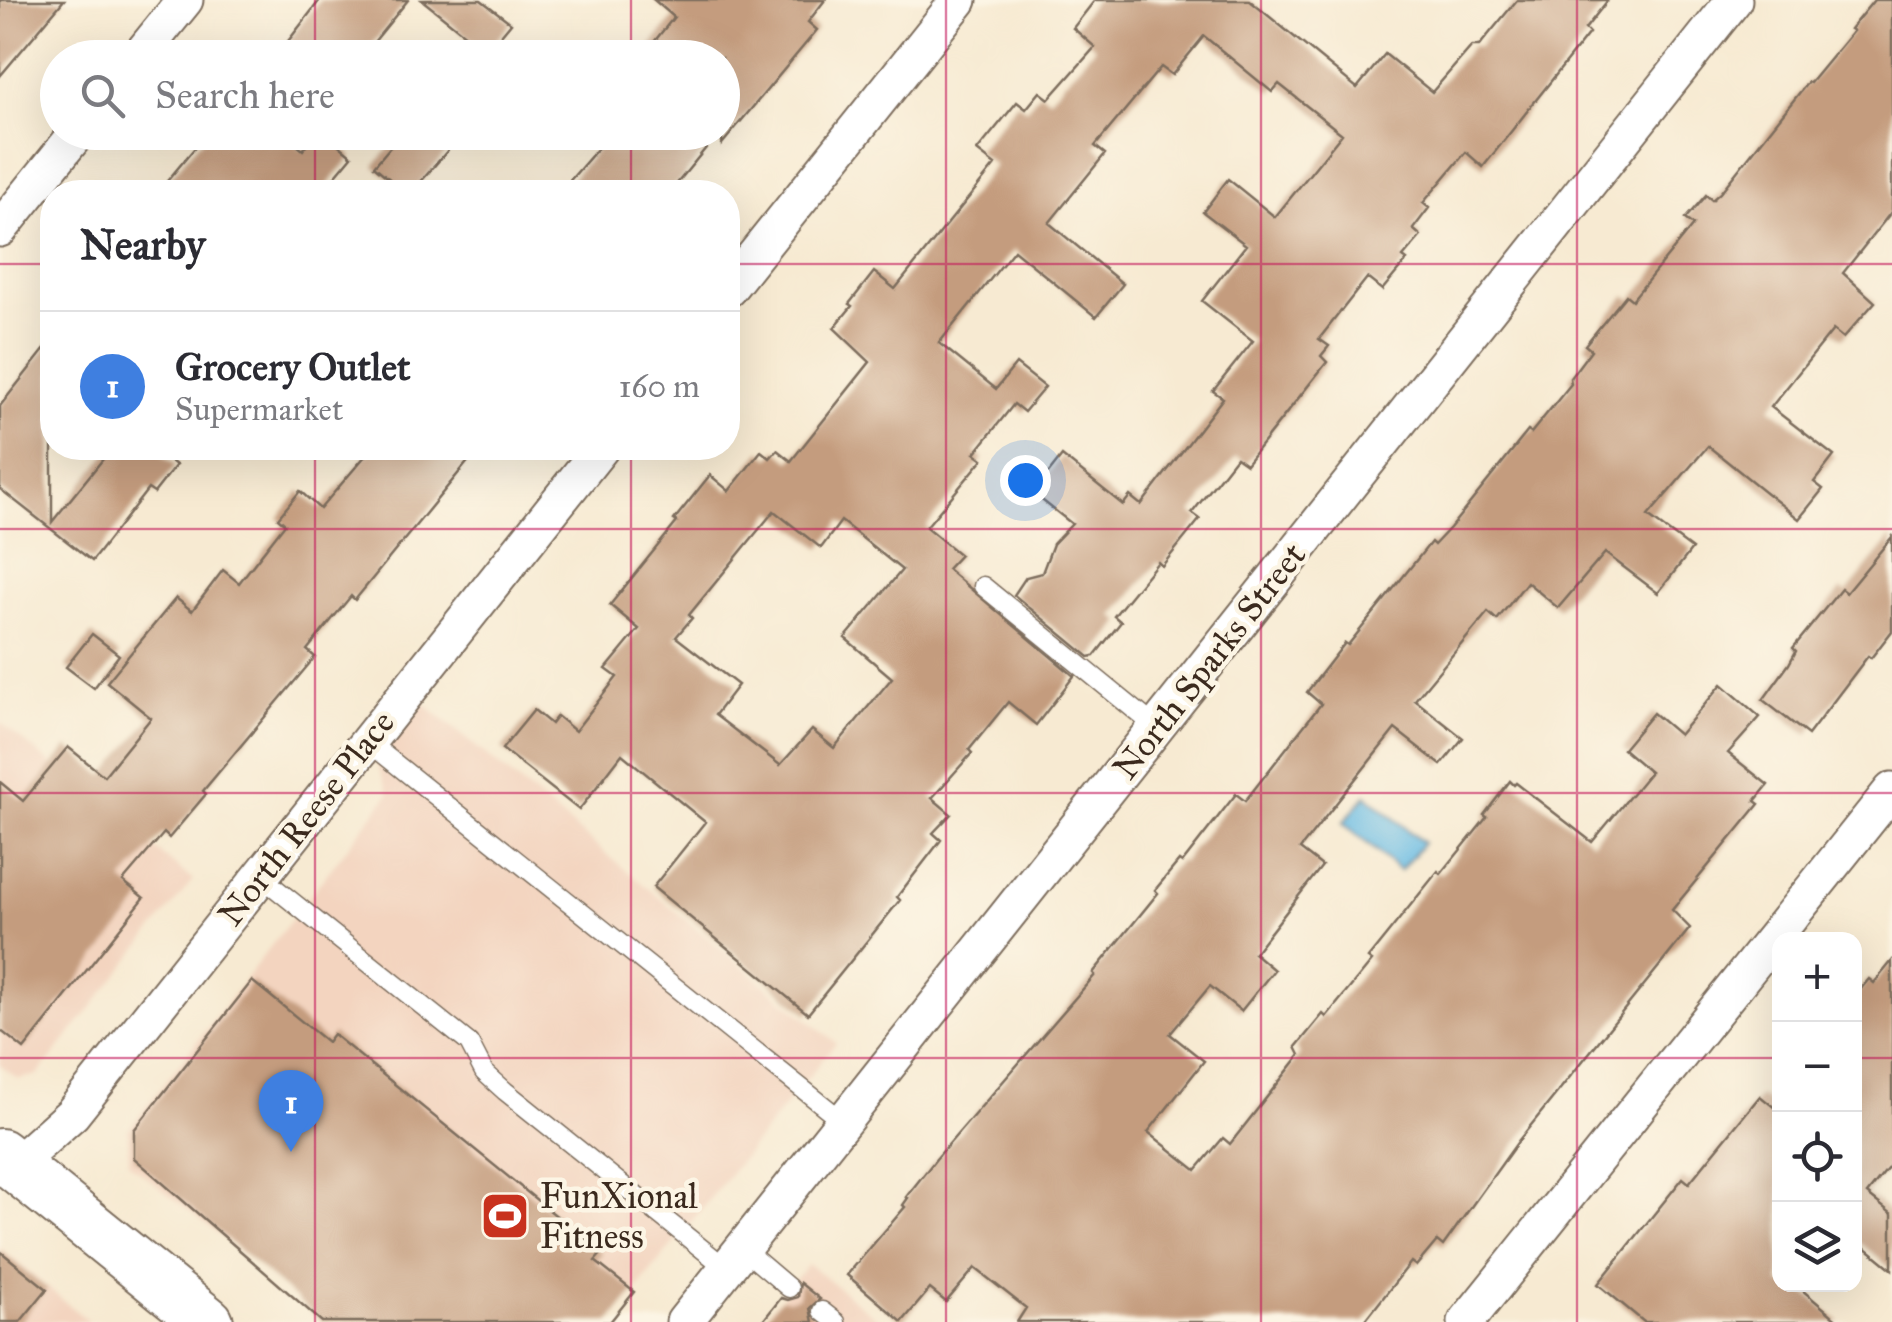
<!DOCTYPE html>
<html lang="en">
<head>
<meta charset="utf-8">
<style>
  :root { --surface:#fff; --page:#f2f2f3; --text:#2b2b33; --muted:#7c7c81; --line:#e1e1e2; --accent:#c8321e }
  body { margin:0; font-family:"IM FELL Great Primer",serif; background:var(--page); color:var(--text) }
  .controls { position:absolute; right:30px; bottom:30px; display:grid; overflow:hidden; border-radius:20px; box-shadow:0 10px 40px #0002 }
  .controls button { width:90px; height:90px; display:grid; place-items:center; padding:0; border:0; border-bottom:2px solid var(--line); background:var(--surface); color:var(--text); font:50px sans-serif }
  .you { position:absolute; left:1025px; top:480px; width:35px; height:35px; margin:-25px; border:8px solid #fff; border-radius:50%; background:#1a73e8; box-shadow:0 0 0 15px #1a73e833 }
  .badge { display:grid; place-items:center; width:65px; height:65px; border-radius:50%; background:var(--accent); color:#fff; font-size:32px; font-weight:700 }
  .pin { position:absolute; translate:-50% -82px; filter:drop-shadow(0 2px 5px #0008) }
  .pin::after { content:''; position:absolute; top:52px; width:35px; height:30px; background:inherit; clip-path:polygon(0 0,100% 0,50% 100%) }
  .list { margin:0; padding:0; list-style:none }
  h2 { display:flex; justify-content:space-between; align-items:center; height:130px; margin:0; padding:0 40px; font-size:42px }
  h2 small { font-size:32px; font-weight:400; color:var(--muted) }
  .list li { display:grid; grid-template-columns:65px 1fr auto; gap:30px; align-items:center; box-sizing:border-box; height:150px; padding:0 40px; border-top:2px solid var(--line) }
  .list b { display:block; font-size:38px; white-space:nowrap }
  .list p { margin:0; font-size:32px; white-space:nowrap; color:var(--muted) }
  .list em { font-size:32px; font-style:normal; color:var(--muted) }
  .icon { flex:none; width:55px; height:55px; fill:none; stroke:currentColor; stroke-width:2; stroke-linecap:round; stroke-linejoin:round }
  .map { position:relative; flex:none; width:1892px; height:1322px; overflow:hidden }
  .search { position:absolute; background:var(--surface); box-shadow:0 10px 40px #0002; left:40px; top:40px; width:700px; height:110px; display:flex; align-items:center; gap:25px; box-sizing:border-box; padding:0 35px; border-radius:55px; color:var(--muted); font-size:38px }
  .panel { position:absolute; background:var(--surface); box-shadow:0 10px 40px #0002; left:40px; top:180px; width:700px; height:280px; border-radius:40px }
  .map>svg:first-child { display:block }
  .built { fill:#f3d4bf }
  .water { fill:#68bbe4; stroke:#527281; stroke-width:2.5 }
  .building { fill:#c49c7e; fill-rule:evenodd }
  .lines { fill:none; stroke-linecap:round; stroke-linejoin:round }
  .service-casing { stroke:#7d6d5d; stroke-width:21 }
  .minor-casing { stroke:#7d6d5d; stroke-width:39 }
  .secondary-casing { stroke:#7d6d5d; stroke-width:54 }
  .service { stroke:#fff; stroke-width:18 }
  .minor { stroke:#fff; stroke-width:35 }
  .secondary { stroke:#fff; stroke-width:50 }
  .grid { fill:none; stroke:#c2185b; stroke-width:2.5; stroke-opacity:0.55 }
  .labels { text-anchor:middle; stroke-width:9; stroke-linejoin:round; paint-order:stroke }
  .street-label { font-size:35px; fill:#3b2a1e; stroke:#fcf5e5 }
  .poi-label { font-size:35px; fill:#3b2a1e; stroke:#fcf5e5; text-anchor:start }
</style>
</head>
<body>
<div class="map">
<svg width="1892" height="1322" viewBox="0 0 1892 1322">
  <rect width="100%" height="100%" fill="#fcf5e5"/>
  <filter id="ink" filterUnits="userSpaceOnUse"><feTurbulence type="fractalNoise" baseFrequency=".01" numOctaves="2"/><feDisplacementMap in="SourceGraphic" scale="20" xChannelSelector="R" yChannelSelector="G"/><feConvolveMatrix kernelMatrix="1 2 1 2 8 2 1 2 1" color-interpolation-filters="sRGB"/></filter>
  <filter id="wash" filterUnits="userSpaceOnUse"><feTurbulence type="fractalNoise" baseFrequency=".0048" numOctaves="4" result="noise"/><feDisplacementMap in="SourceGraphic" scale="40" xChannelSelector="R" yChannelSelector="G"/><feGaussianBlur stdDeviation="2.25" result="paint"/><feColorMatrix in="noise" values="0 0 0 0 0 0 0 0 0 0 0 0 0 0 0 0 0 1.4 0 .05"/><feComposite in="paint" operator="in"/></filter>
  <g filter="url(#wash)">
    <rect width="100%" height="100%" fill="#f7ead2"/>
    <g class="built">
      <path d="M407,690L836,1043L610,1322H329L129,1163L128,1130L389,794L367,741Z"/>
      <path d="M0,722L193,880L38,1075L18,1079L0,1065Z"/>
      <path d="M0,1248L89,1322H0Z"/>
      <path d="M808,1264L882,1322H760Z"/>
    </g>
    <path class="water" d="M1366,795L1423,843L1400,871L1343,823Z"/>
    <g id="blocks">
      <g class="building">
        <path d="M0,0H64L0,76Z"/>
        <path d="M320,0H408L361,58H275Z"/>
        <path d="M422,0H481L511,23L487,52Z"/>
        <path d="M654,0H825L808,22L817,30L722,144V58H641L674,17Z"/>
        <path d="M1095,0H1249L1357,88L1385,54L1432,92L1472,46H1479L1517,0H1608L1585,29L1589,33L1483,167L1466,152L1423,203L1429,208L1413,229L1421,236L1403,257L1407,260L1382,290L1367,278L1319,339L1329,346L1321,356L1327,362L1246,464L1236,457L1192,513L1200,519L1162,566L1158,562L1114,616L1121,622L1094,656L1089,657L1014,595L1026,577L1042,573L1053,544L1072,524L1033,493L1062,456L1123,505L1130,496L1141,505L1223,398L1213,391L1253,341L1202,301L1246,245L1203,212L1228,179L1275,217L1342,134L1279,84L1272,92L1204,36L1172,75L1161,67L1095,146L1105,154L1049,223L1123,284L1096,317L1014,250L939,343L996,389L1016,364L1045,387L1024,412L1014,404L975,453L983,459L926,527L960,555L947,569L1074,676L1036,725L1008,702L969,750L972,753L932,798L951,814L933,833L941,840L897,897L900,900L808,1014L653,887L705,822L622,754L579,810L502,749L534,710L551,724L557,716L575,731L617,677L606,669L639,629L610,605L677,522L674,520L710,475L729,491L761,451L770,458L777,450L791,461L870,362L834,328L852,306L849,304L874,272L895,289L995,165L977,151L1017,102L1026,109L1040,92L1049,99L1095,47L1073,28ZM774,511L821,548L841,521L902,570L845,638L892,678L834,748L812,730L780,765L715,715L738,685L676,637L692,618L689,615Z"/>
        <path d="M1874,0H1892V211L1843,273L1875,302L1843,338L1833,330L1771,407L1834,456L1814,482L1823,489L1799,519L1708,446L1648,516L1692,549L1658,593L1605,553L1558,608L1527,582L1497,620L1488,612L1415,700L1463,738L1441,765L1395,729L1300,849L1322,866L1254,953L1274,970L1241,1011L1210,986L1170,1034L1204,1061L1148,1132L1196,1170L1223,1138L1230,1144L1300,1055L1296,1047L1323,1014L1326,1017L1372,961L1368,958L1438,871L1441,874L1487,817L1484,815L1510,781L1514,785L1516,783L1592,842L1650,772L1623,749L1653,713L1679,735L1722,684L1760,717L1728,753L1768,785L1755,801L1759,804L1672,910L1690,928L1519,1140L1443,1246L1437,1241L1416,1266L1411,1262L1364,1322H1017L1026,1308L975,1268L946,1302L930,1289L902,1322L847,1275L905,1207L903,1205L908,1198L906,1197L936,1159L1095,975L1093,973L1158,893L1155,890L1179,861L1182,863L1236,794L1245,801L1321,704L1307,692L1345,643L1348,645L1431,542L1434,545L1450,528L1528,431L1531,433L1571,384L1570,378L1591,350L1585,345L1626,295L1632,300L1693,225L1685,219L1706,195L1712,200L1720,193L1808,82L1810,83L1853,31L1850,29Z"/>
        <path d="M208,132H281L303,150L317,132H323L352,156L322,192H158Z"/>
        <path d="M403,132H426L448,150L412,192H405L374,166Z"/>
        <path d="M612,132H719L670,192H560Z"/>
        <path d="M52,340V522L112,448H154L176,465L154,493L148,489L92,561L0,489V406Z"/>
        <path d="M372,448H479L355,600L351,596L307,650L315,657L203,791L206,794L169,838L164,833L123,881L144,898L24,1049L0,1030V782L23,801L68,747L104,776L151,718L107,682L176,598L192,611L223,570L239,583L285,524L278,518L300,491L320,509Z"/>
        <path d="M1892,537V631L1871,658L1868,656L1808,735L1763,700L1789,664L1796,651L1793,648L1841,589L1846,593Z"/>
        <path d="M92,634L119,655L94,688L66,667Z"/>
        <path d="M1892,961V1163L1867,1194L1892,1214V1269L1854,1238V997L1869,979L1874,983Z"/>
        <path d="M252,981L327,1042L333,1034L602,1253L595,1261L634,1292L610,1322H322L134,1158V1130Z"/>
        <path d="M1760,1096L1780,1112V1284H1795L1840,1322H1644L1598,1284L1683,1178L1689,1183Z"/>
        <path d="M0,1251L47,1289L20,1322H0Z"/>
        <path d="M800,1283L820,1299L810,1308L813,1322H762L781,1298L788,1300L798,1297Z"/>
      </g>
    </g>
  </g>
  <g filter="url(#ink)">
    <use href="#blocks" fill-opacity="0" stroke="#7d6d5d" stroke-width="2.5"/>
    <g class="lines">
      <g class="service-casing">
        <g id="service">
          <path d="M983,586L1157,728"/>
          <path d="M367,741L844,1122"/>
          <path d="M260,876L469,1043L484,1072L505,1091L726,1268"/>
          <path d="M743,1249L789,1288"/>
          <path d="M822,1311L836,1322"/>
        </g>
      </g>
      <g class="minor-casing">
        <g id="minor">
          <path d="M138,58L185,0"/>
          <path d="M0,229L78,132"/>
          <path d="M728,289L959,0"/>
          <path d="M15,1165L72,1114L601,448"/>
          <path d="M684,1322L1734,0"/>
          <path d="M1466,1322L1892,790"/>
        </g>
      </g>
      <g class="secondary-casing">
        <path id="secondary" d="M0,1154L208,1322"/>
      </g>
      <use href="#service" class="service"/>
      <use href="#minor" class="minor"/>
      <use href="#secondary" class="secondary"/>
    </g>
  </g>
  <path class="grid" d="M315,0V58M631,0V58M946,0V1322M1261,0V1322M1577,0V1322M315,132V192M631,132V192M0,264H52M728,264H1892M315,448V1322M631,448V1322M0,529H1892M0,793H1892M0,1058H1780M1854,1058H1892"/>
  <defs>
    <g id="stadium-square" transform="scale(2.5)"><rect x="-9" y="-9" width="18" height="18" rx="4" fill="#c8321e" stroke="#fcf5e5"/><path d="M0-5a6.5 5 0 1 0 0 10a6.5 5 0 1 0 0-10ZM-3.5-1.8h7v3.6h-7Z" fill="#fff"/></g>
  </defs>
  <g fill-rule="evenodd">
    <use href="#stadium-square" x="505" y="1216"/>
  </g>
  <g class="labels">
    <g class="street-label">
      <text transform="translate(1209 661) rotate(-52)" y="12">North Sparks Street</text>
      <text transform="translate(306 818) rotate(-52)" y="12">North Reese Place</text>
    </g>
    <g class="poi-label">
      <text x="540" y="1208">FunXional<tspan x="540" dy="40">Fitness</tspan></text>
    </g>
  </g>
</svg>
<div class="controls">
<button>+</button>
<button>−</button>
<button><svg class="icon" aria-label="locate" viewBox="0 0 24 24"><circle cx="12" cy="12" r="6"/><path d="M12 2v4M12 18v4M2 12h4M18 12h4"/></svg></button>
<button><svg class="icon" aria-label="layers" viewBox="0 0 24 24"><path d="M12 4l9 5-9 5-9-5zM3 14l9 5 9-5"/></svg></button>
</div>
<div class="you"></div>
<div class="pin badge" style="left:291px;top:1152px;background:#3f7fe0">1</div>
<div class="search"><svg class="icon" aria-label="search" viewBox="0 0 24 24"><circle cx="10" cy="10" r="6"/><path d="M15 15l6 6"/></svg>Search here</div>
<section class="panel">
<h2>Nearby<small></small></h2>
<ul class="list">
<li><span class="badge" style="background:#3f7fe0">1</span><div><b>Grocery Outlet</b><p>Supermarket</p></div><em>160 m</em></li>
</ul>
</section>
</div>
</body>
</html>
